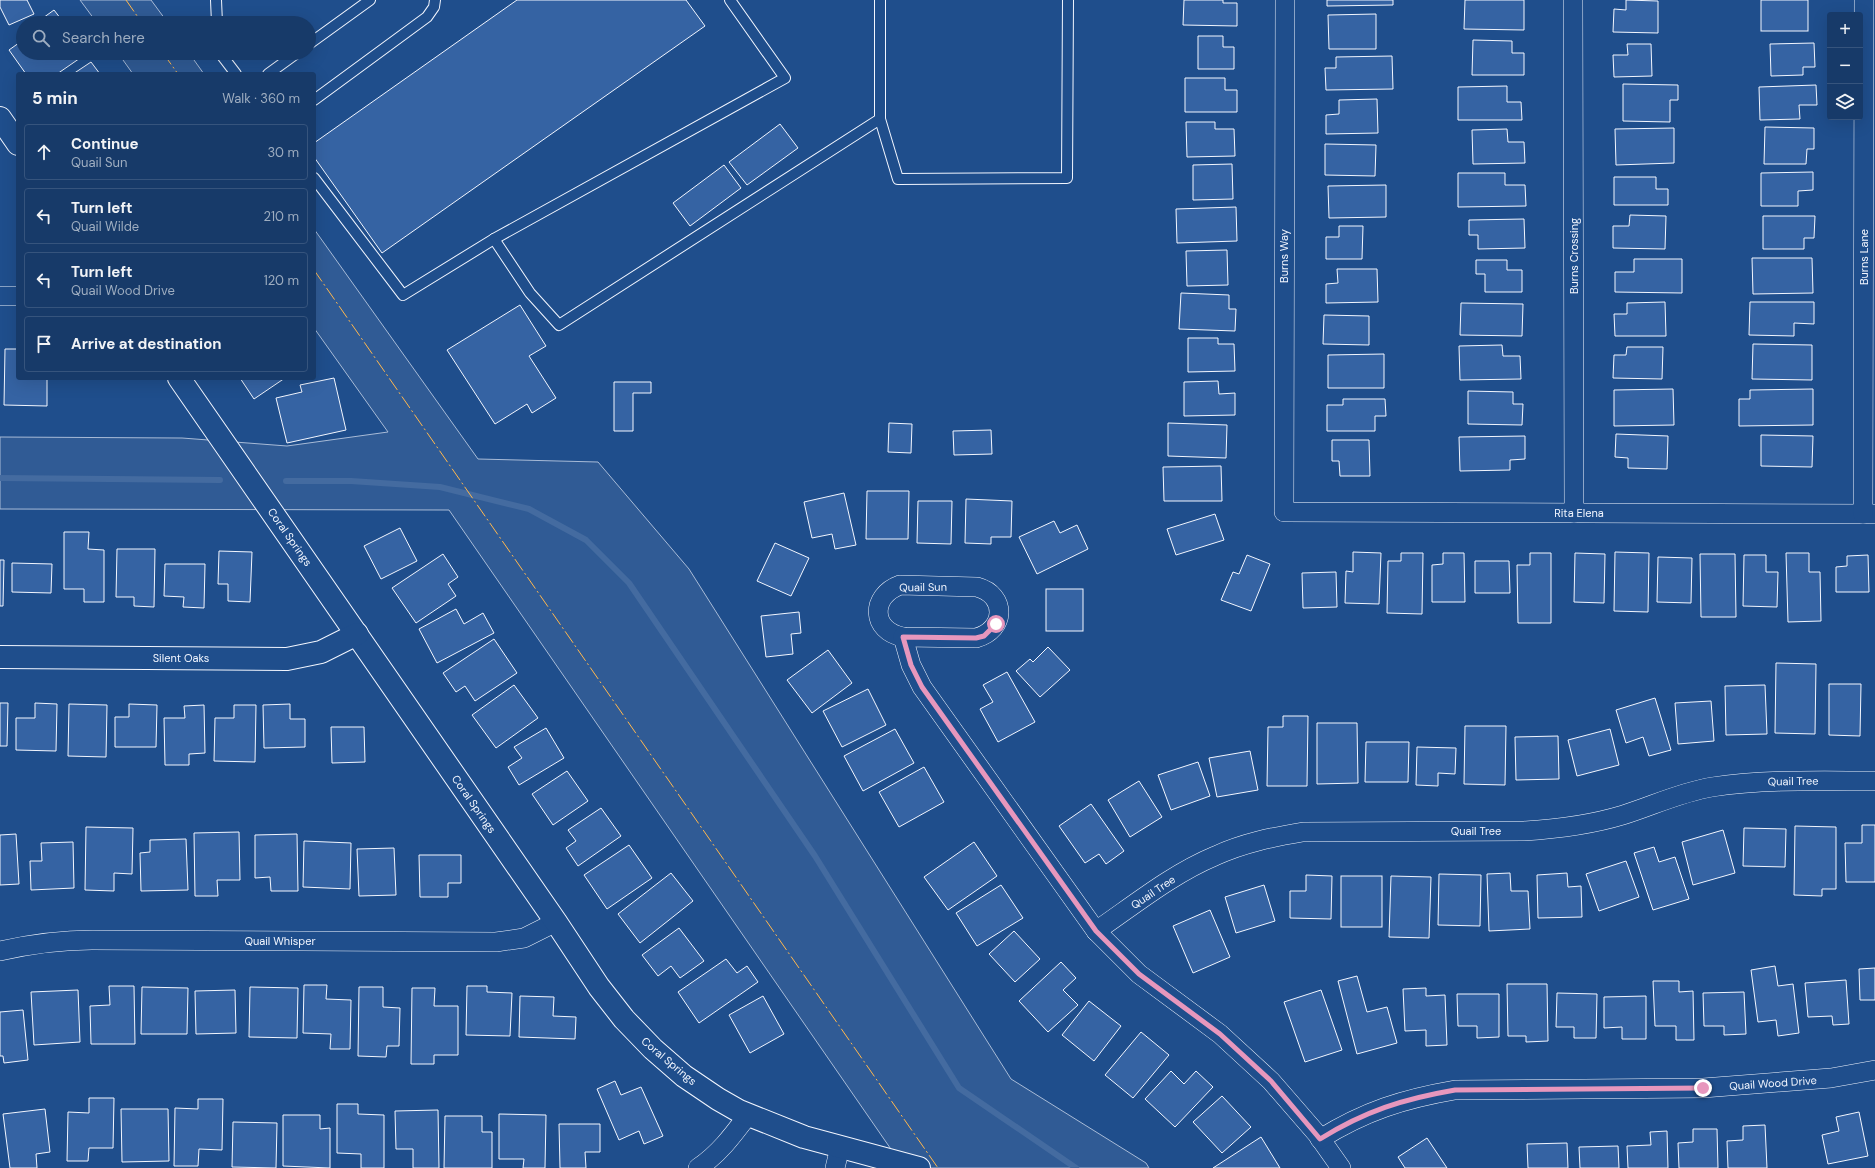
<!DOCTYPE html>
<html lang="en">
<head>
<meta charset="utf-8">
<style>
  :root { --surface:#173a69; --page:#244571; --text:#f1f3f6; --muted:#9eadc0; --line:#36547d }
  body { margin:0; font-family:"DM Sans",sans-serif; background:var(--page); color:var(--text) }
  .controls { position:absolute; right:12px; top:12px; display:grid; overflow:hidden; border-radius:4px; box-shadow:0 4px 16px #0002 }
  .controls button { width:36px; height:36px; display:grid; place-items:center; padding:0; border:0; border-bottom:1px solid var(--line); background:var(--surface); color:var(--text); font:20px sans-serif }
  .stop { position:absolute; width:12px; height:12px; margin:-9px; border:3px solid #e797bd; border-radius:50%; background:#fff }
  .stop.end { background:#e797bd; border-color:#fff; box-shadow:0 1px 4px #0008 }
  .list { margin:0; padding:0; list-style:none }
  h2 { display:flex; justify-content:space-between; align-items:center; height:52px; margin:0; padding:0 16px; font-size:17px }
  h2 small { font-size:13px; font-weight:400; color:var(--muted) }
  .list li { display:grid; grid-template-columns:26px 1fr auto; gap:12px; align-items:center; box-sizing:border-box; height:56px; margin:0 8px 8px; padding:0 8px; border:1px solid var(--line); border-radius:4px }
  .list b { display:block; font-size:15px; white-space:nowrap }
  .list p { margin:0; font-size:13px; white-space:nowrap; color:var(--muted) }
  .list em { font-size:13px; font-style:normal; color:var(--muted) }
  .icon { flex:none; width:22px; height:22px; fill:none; stroke:currentColor; stroke-width:2; stroke-linecap:round; stroke-linejoin:round }
  .map { position:relative; flex:none; width:1875px; height:1168px; overflow:hidden }
  .search { position:absolute; background:var(--surface); box-shadow:0 4px 16px #0002; left:16px; top:16px; width:300px; height:44px; display:flex; align-items:center; gap:10px; box-sizing:border-box; padding:0 14px; border-radius:22px; color:var(--muted); font-size:15px }
  .panel { position:absolute; background:var(--surface); box-shadow:0 4px 16px #0002; left:16px; top:72px; width:300px; height:308px; border-radius:4px }
  .map>svg:first-child { display:block }
  .green { fill:#305b95; stroke:#a8bbd7 }
  .lines { fill:none; stroke-linecap:round; stroke-linejoin:round }
  .stream { stroke:#446ba0; stroke-width:6 }
  .building { fill:#3563a3; stroke:#f2f6ff }
  .lane-casing { stroke:#f2f6ff; stroke-width:12 }
  .street-casing { stroke:#f2f6ff; stroke-width:20 }
  .secondary-casing { stroke:#f2f6ff; stroke-width:24 }
  .lane { stroke:#1f4e8c; stroke-width:10 }
  .street { stroke:#1f4e8c; stroke-width:19 }
  .secondary { stroke:#1f4e8c; stroke-width:22 }
  .power { stroke:#ffb74d; stroke-width:1; stroke-dasharray:14 3 2 3; stroke-linecap:butt }
  .route { stroke:#e797bd; stroke-width:5 }
  .labels { text-anchor:middle; stroke-width:3; stroke-linejoin:round; paint-order:stroke }
  .street-label { font-size:11px; fill:#f2f6ff; stroke:#1f4e8c }
</style>
</head>
<body>
<div class="map">
<svg width="1875" height="1168" viewBox="0 0 1875 1168">
  <rect width="100%" height="100%" fill="#1f4e8c"/>
  <g class="green">
    <path d="M80,0H151L168,23H97Z"/>
    <path d="M118,53H189L204,74H133Z"/>
    <path d="M314,229L478,459L598,462L689,569L1011,1079L1146,1163L1149,1168H904L449,510L0,509V437L182,438L287,446L388,432L314,328Z"/>
  </g>
  <g class="lines">
    <g class="stream">
      <path d="M0,478L220,480"/>
      <path d="M286,481H351L440,487L529,509L586,540L629,583L815,856L959,1088L1076,1168"/>
    </g>
  </g>
  <g class="building">
    <path d="M0,0H27L34,14L9,25L0,7Z"/>
    <path d="M517,0H686L705,26L382,253L314,157V143Z"/>
    <path d="M1184,0H1223V3H1237V26L1183,25Z"/>
    <path d="M1327,0H1393V5L1327,6Z"/>
    <path d="M1465,0H1524V30L1464,29Z"/>
    <path d="M1626,0L1658,1V33L1613,32L1614,9L1626,10Z"/>
    <rect x="1761" y="0" width="47" height="31"/>
    <path d="M54,10L64,23H36Z"/>
    <path d="M1376,14V49H1329L1328,15Z"/>
    <path d="M1198,36H1223V47H1234V69H1198Z"/>
    <path d="M23,40V53L86,54L57,74H26L9,50Z"/>
    <path d="M1473,40L1512,41V53H1524V75H1472Z"/>
    <path d="M1814,43L1815,67H1803V75L1771,76L1770,44Z"/>
    <path d="M1627,44H1651L1652,76L1614,77L1613,55H1628Z"/>
    <path d="M1392,56L1393,89L1326,90L1325,68H1336V57Z"/>
    <path d="M91,62L100,74H73Z"/>
    <path d="M1185,78H1225V90H1237V112H1185Z"/>
    <path d="M1623,84L1678,85V100H1670V122L1623,121Z"/>
    <path d="M1816,85L1817,105H1799L1800,119L1760,120L1759,87Z"/>
    <path d="M1507,86V102H1521L1522,120H1458V87Z"/>
    <path d="M1377,99L1378,133L1326,134V115L1339,114V100Z"/>
    <path d="M1186,122H1215V129H1234L1235,156L1187,157Z"/>
    <path d="M780,124L798,148L747,185L729,162Z"/>
    <path d="M1765,127L1814,128V149H1807L1806,164H1764Z"/>
    <path d="M1674,128V163L1616,165L1615,129Z"/>
    <path d="M1507,129L1508,142H1524L1525,163L1473,164L1472,130Z"/>
    <path d="M1325,144L1376,145L1375,176L1325,175Z"/>
    <path d="M1232,164L1233,199L1193,200V165Z"/>
    <path d="M724,165L741,188L690,226L673,203Z"/>
    <path d="M1813,172V190L1798,191V206H1761V173Z"/>
    <path d="M1458,173H1505V185H1525L1526,206L1458,207Z"/>
    <path d="M1614,177H1656V189H1668V205H1614Z"/>
    <path d="M1386,185V217L1329,218L1328,186Z"/>
    <path d="M1236,207L1237,241L1177,243L1176,209Z"/>
    <path d="M1630,215L1666,216L1665,249L1613,248V226H1629Z"/>
    <path d="M1763,216H1815L1814,238H1804V249H1763Z"/>
    <path d="M1524,219L1525,248L1478,249V235H1469V220Z"/>
    <path d="M1339,226H1363L1362,259H1326V237H1339Z"/>
    <path d="M1227,250L1228,285L1187,286L1186,251Z"/>
    <path d="M1752,258H1812L1813,293L1753,294Z"/>
    <path d="M1634,259H1682V293L1615,292V272H1634Z"/>
    <path d="M1476,260H1507V270H1522V292H1485V274H1476Z"/>
    <path d="M1337,269H1377L1378,302L1326,303V284L1338,283Z"/>
    <path d="M1181,293L1229,295V309H1236L1235,331L1179,329Z"/>
    <path d="M1665,302L1666,336H1615L1614,314H1627V303Z"/>
    <path d="M1750,302H1814V324L1794,323V336L1749,335Z"/>
    <path d="M1461,303L1523,304L1522,336L1460,335Z"/>
    <path d="M520,305L546,346L529,356L556,398L532,413L527,404L495,424L447,350Z"/>
    <path d="M1324,315L1369,316V345L1323,344Z"/>
    <path d="M1188,338H1218V344H1234L1235,371L1188,372Z"/>
    <path d="M1753,344L1812,345V380L1752,379Z"/>
    <path d="M1502,345L1503,356H1520L1521,379L1460,380L1459,346Z"/>
    <path d="M1627,347H1663L1662,379L1613,378L1614,355H1626Z"/>
    <path d="M5,349H18V378H47V406L4,405Z"/>
    <path d="M1384,354V388H1328V355Z"/>
    <path d="M240,378H285L254,399Z"/>
    <path d="M334,378L346,430L287,443L276,398L302,392L300,385Z"/>
    <path d="M1218,381L1219,394L1235,393V415L1184,416V382Z"/>
    <path d="M614,382H651V393H633V431H614Z"/>
    <path d="M1673,389L1674,425L1614,426V390Z"/>
    <path d="M1813,389V425L1739,426V399H1750V390Z"/>
    <path d="M1468,391L1513,392V404H1523L1522,425L1468,424Z"/>
    <path d="M1343,399H1385L1386,416H1375V431H1327V405H1343Z"/>
    <path d="M889,423L912,424L911,453L888,452Z"/>
    <path d="M1168,423L1227,425L1226,458L1168,456Z"/>
    <path d="M991,430L992,454L954,455L953,431Z"/>
    <path d="M1616,434L1668,436L1667,469L1628,468V458L1615,457Z"/>
    <path d="M1761,435L1813,436L1812,467L1761,466Z"/>
    <path d="M1525,436V459L1510,460V470L1460,471L1459,437Z"/>
    <path d="M1332,440H1369L1370,476H1340L1339,461H1332Z"/>
    <path d="M1221,466L1222,501H1164L1163,467Z"/>
    <path d="M867,491H909L908,539H866Z"/>
    <path d="M844,493L856,545L835,549L832,534L812,538L804,502Z"/>
    <path d="M966,499L1012,501L1011,537H991V544L965,543Z"/>
    <path d="M918,501H952L951,544L917,543Z"/>
    <path d="M1215,514L1224,540L1176,555L1167,529Z"/>
    <path d="M1054,521L1060,533L1077,525L1088,549L1037,574L1019,537Z"/>
    <path d="M400,528L417,561L381,579L364,546Z"/>
    <path d="M64,532H89L88,549L104,550V602H84V589H64Z"/>
    <path d="M775,543L809,558L791,596L757,581Z"/>
    <path d="M117,549H155L154,607L134,606V597H116Z"/>
    <path d="M219,551L252,552L250,602L228,601V584H218Z"/>
    <path d="M1353,552L1381,553L1379,604L1345,603L1346,571L1353,572Z"/>
    <path d="M1615,552L1649,553L1648,612L1614,611Z"/>
    <path d="M1401,553H1423L1422,614L1387,613L1388,561H1401Z"/>
    <path d="M1443,553H1464L1465,602H1432V565L1443,564Z"/>
    <path d="M1530,553H1551V623H1518L1517,565H1530Z"/>
    <path d="M1575,553L1605,554L1604,603L1574,602Z"/>
    <path d="M1786,553H1809V572H1820L1821,621L1788,622Z"/>
    <path d="M443,554L458,577L448,584L456,596L416,623L392,588Z"/>
    <path d="M1700,554H1735L1736,617H1701Z"/>
    <path d="M1247,555L1270,564L1251,611L1221,600L1233,572L1239,574Z"/>
    <path d="M1744,555H1766V572H1778L1777,607L1743,606Z"/>
    <path d="M1868,555L1869,592H1836V567L1847,566V556Z"/>
    <path d="M1658,557L1692,558L1691,603L1657,602Z"/>
    <path d="M0,560H4L3,606H0Z"/>
    <path d="M1475,561H1509L1510,593H1475Z"/>
    <path d="M12,563L52,564L51,593L12,592Z"/>
    <path d="M165,564H205L204,608L183,607L184,597L164,596Z"/>
    <path d="M1336,572L1337,607L1303,608L1302,573Z"/>
    <rect x="1046" y="589" width="37" height="42"/>
    <path d="M456,609L464,624L483,613L494,633L437,663L419,629Z"/>
    <path d="M799,612L801,633L791,634L793,654L766,657L761,616Z"/>
    <path d="M494,639L517,673L475,701L465,686L456,692L443,673Z"/>
    <path d="M1048,647L1070,670L1040,697L1016,671L1030,659L1033,662Z"/>
    <path d="M828,650L852,683L812,713L787,680Z"/>
    <path d="M1776,663L1816,664L1815,734L1775,733Z"/>
    <path d="M1007,672L1035,722L998,742L980,709L993,702L983,685Z"/>
    <path d="M1829,684H1861L1860,736L1829,735Z"/>
    <path d="M514,685L538,718L496,748L472,715Z"/>
    <path d="M1765,685L1767,734L1726,735L1725,686Z"/>
    <path d="M868,689L886,725L842,747L823,711Z"/>
    <path d="M1655,698L1671,750L1649,756L1643,737L1626,743L1616,710Z"/>
    <path d="M1711,701L1714,741L1678,744L1675,703Z"/>
    <path d="M0,703H8L7,746H0Z"/>
    <path d="M35,703L57,704L56,751L16,750V718H35Z"/>
    <path d="M69,704L107,705L106,757L68,756Z"/>
    <path d="M129,704L157,705L156,747H115V717H129Z"/>
    <path d="M290,704V719H305V747L264,748L263,705Z"/>
    <path d="M204,705L205,753L189,754V765H165L164,718H185L184,706Z"/>
    <path d="M234,705H256L255,762L214,761L215,718H234Z"/>
    <path d="M1283,716H1308L1307,786H1267L1268,727H1283Z"/>
    <path d="M1317,723H1357L1358,783L1317,784Z"/>
    <path d="M1465,726H1506L1505,785L1464,784Z"/>
    <path d="M331,727H364L365,762L332,763Z"/>
    <path d="M546,728L564,758L519,785L508,767L522,758L514,747Z"/>
    <path d="M895,729L914,763L863,791L844,756Z"/>
    <path d="M1610,729L1619,765L1577,776L1568,740Z"/>
    <path d="M1558,736L1559,779L1516,780L1515,737Z"/>
    <path d="M1366,742H1409L1408,782H1365Z"/>
    <path d="M1417,747L1456,748L1455,774L1438,773V786L1416,785Z"/>
    <path d="M1250,751L1258,790L1217,797L1209,758Z"/>
    <path d="M1198,762L1210,796L1171,810L1158,775Z"/>
    <path d="M924,767L944,802L899,827L879,792Z"/>
    <path d="M567,771L588,801L553,825L532,794Z"/>
    <path d="M1139,781L1162,817L1130,837L1108,800Z"/>
    <path d="M1091,804L1124,851L1106,864L1099,854L1085,863L1059,826Z"/>
    <path d="M601,808L621,836L578,866L566,848L576,841L568,830Z"/>
    <path d="M1862,825H1875V882H1846L1845,843H1862Z"/>
    <path d="M1795,826L1836,827V889H1822V896L1794,895Z"/>
    <path d="M86,827L133,828L132,874L114,873V891L85,890Z"/>
    <path d="M1744,828L1786,829L1785,867L1743,866Z"/>
    <path d="M1723,830L1735,873L1693,885L1682,842Z"/>
    <path d="M239,832L240,880H217L218,896H195L194,833Z"/>
    <path d="M16,834L19,884L0,885V835Z"/>
    <path d="M297,834L298,891H271L270,877L255,878V835Z"/>
    <path d="M186,839L188,890L141,891L140,853L150,852V840Z"/>
    <path d="M304,841L351,843L350,889L303,887Z"/>
    <path d="M73,842L74,888L31,890L30,861H42L41,843Z"/>
    <path d="M974,842L997,876L948,910L924,877Z"/>
    <path d="M629,845L652,878L607,909L584,875Z"/>
    <path d="M1654,847L1659,862L1675,857L1689,899L1653,910L1634,853Z"/>
    <path d="M394,848L396,895L359,896L357,849Z"/>
    <path d="M419,855H461V883H448V897H420Z"/>
    <path d="M1626,861L1639,897L1599,911L1586,874Z"/>
    <path d="M671,873L693,901L640,943L618,914Z"/>
    <path d="M1510,873L1511,891H1528L1530,929L1489,931L1487,874Z"/>
    <path d="M1567,873L1568,887L1581,886L1582,917L1538,918L1537,875Z"/>
    <path d="M1439,874L1481,875L1480,926L1438,925Z"/>
    <path d="M1306,875L1332,876L1331,919L1290,918V891H1306Z"/>
    <rect x="1341" y="876" width="41" height="51"/>
    <path d="M1391,876L1431,877L1429,938L1389,937Z"/>
    <path d="M1001,885L1023,918L977,946L956,913Z"/>
    <path d="M1264,885L1275,921L1236,933L1225,897Z"/>
    <path d="M1210,910L1230,957L1193,973L1173,926Z"/>
    <path d="M679,928L704,961L680,978L671,966L658,976L642,955Z"/>
    <path d="M1014,931L1040,959L1015,982L989,954Z"/>
    <path d="M726,959L737,973L747,966L758,982L699,1023L678,992Z"/>
    <path d="M1061,962L1076,978L1063,990L1078,1005L1048,1032L1019,1001Z"/>
    <path d="M1775,966L1778,986L1793,984L1799,1033L1778,1036L1776,1020L1758,1022L1751,970Z"/>
    <path d="M1875,968V1000H1860L1859,969Z"/>
    <path d="M1357,976L1367,1012L1387,1007L1397,1043L1357,1054L1338,981Z"/>
    <path d="M1846,980L1849,1024L1833,1025L1832,1016L1808,1017L1805,983Z"/>
    <path d="M1653,981H1679V992L1693,991L1694,1040H1676V1026H1655Z"/>
    <path d="M1507,984H1547L1548,1041L1526,1042V1036H1508Z"/>
    <path d="M304,985H327L326,999L351,1000L350,1049H330L331,1034L303,1033Z"/>
    <path d="M109,986H134L135,1044H91L90,1006L110,1005Z"/>
    <path d="M467,986H487V992L512,993L510,1036L466,1035Z"/>
    <path d="M142,987L188,988L187,1034H141Z"/>
    <path d="M250,987L298,988L297,1038L249,1037Z"/>
    <path d="M359,987H383V1007L400,1008L399,1046H387L386,1057L358,1056Z"/>
    <path d="M412,988H435L434,1006H458V1055H434V1064H411Z"/>
    <path d="M1426,988V996L1445,995L1447,1045L1426,1046V1030L1405,1031L1403,989Z"/>
    <path d="M78,990L80,1042L34,1045L31,992Z"/>
    <path d="M235,990L236,1033L196,1034L195,991Z"/>
    <path d="M1321,990L1342,1050L1305,1062L1284,1002Z"/>
    <path d="M1744,992L1746,1034L1724,1035V1026H1704L1703,993Z"/>
    <path d="M1557,993L1597,994L1596,1038H1574V1027H1556Z"/>
    <path d="M1457,994H1499V1037L1477,1038V1026H1458Z"/>
    <path d="M520,996L554,997L553,1016L576,1017L575,1039L519,1037Z"/>
    <path d="M763,996L784,1034L750,1053L729,1015Z"/>
    <path d="M1646,996V1039H1622V1027L1604,1028V997Z"/>
    <path d="M1089,1001L1121,1026L1094,1061L1062,1035Z"/>
    <path d="M23,1010L28,1060L4,1063L3,1056H0V1012Z"/>
    <path d="M1141,1032L1169,1055L1133,1098L1105,1075Z"/>
    <path d="M1171,1071L1184,1084L1196,1071L1213,1087L1175,1127L1145,1099Z"/>
    <path d="M615,1081L621,1095L641,1087L663,1136L644,1144L639,1131L619,1140L597,1089Z"/>
    <path d="M1222,1096L1251,1127L1222,1153L1193,1122Z"/>
    <path d="M89,1098H114L113,1148H89L88,1161H67L68,1112L89,1113Z"/>
    <path d="M198,1099H223L222,1150L199,1149L198,1166H174L175,1108L198,1109Z"/>
    <path d="M337,1104H358V1114L384,1115V1168H361V1154L337,1153Z"/>
    <path d="M45,1109L50,1152L36,1154L37,1168H10L3,1114Z"/>
    <path d="M121,1109H168L169,1161L122,1162Z"/>
    <path d="M438,1110L439,1168H413V1149H396L395,1111Z"/>
    <path d="M1859,1112L1868,1156L1828,1164L1822,1135L1839,1131L1836,1117Z"/>
    <path d="M499,1114L546,1115L545,1168H523L524,1159H499Z"/>
    <path d="M283,1115H320V1129L330,1128V1168L283,1166Z"/>
    <path d="M445,1116H482V1132H492V1168H444Z"/>
    <path d="M233,1122L277,1123L276,1168L232,1167Z"/>
    <path d="M559,1124H600V1152H585L586,1168H560Z"/>
    <path d="M1765,1125L1767,1168H1728L1727,1141L1743,1140V1126Z"/>
    <path d="M1693,1129H1717L1718,1168H1679L1678,1143L1693,1142Z"/>
    <path d="M1667,1131L1668,1168H1628L1627,1146L1651,1145L1650,1132Z"/>
    <path d="M1261,1137L1280,1168H1213Z"/>
    <path d="M1427,1138L1447,1168H1405L1398,1157Z"/>
    <path d="M1567,1143L1568,1168H1528L1527,1144Z"/>
    <path d="M1618,1146L1619,1168H1580L1579,1147Z"/>
  </g>
  <g class="lines">
    <g class="lane-casing">
      <g id="lane">
        <path d="M216,0L217,23"/>
        <path d="M309,44L370,0"/>
        <path d="M220,53L236,74"/>
        <path d="M268,74L297,53"/>
        <path d="M314,100L427,17L434,7L435,0"/>
        <path d="M880,119L898,179L1067,178L1068,0"/>
        <path d="M314,178L403,295L494,239L785,78L730,0"/>
        <path d="M494,239L530,293L559,325L880,119V0"/>
      </g>
    </g>
    <g class="street-casing">
      <g id="street">
        <path d="M1285,0L1284,512L1875,514"/>
        <path d="M1573,0L1574,513"/>
        <path d="M0,296H18"/>
        <path d="M1863,514L1864,0"/>
        <path d="M900,585L977,587C1007,595 1006,630 976,638L903,637C871,631 870,596 900,585Z"/>
        <path d="M903,637L911,665L922,687L1096,931L1139,974L1220,1034L1271,1081L1317,1134L1341,1168"/>
        <path d="M1096,931C1134,905 1172,874 1215,856C1243,843 1273,837 1303,832L1524,831C1558,829 1590,825 1623,815C1652,806 1681,792 1712,787C1766,779 1821,781 1875,781"/>
        <path d="M0,951C31,944 61,940 92,940L496,942L524,938L556,922"/>
        <path d="M1320,1139C1365,1111 1403,1099 1455,1090L1703,1088L1831,1078L1875,1070"/>
        <path d="M698,1168C719,1154 733,1135 748,1115"/>
        <path d="M835,1168L840,1147"/>
      </g>
    </g>
    <g class="secondary-casing">
      <g id="secondary">
        <path d="M0,118L18,144"/>
        <path d="M179,378L556,922L599,987L624,1019L653,1049L684,1076L718,1099L739,1111L804,1137L919,1168"/>
        <path d="M0,657L287,659L321,652L357,634"/>
      </g>
    </g>
    <use href="#lane" class="lane"/>
    <use href="#street" class="street"/>
    <use href="#secondary" class="secondary"/>
    <g class="power">
      <path d="M126,0L142,23"/>
      <path d="M163,53L178,74"/>
      <path d="M314,270L938,1168"/>
    </g>
  </g>
  <g class="lines">
    <path class="route" d="M996,624L984,636L976,638L903,637L911,665L922,687L1096,931L1139,974L1220,1034L1271,1081L1320,1139C1365,1111 1403,1099 1455,1090L1703,1088"/>
  </g>
  <g class="labels">
    <g class="street-label">
      <text transform="translate(1284 256) rotate(-90)" y="4">Burns Way</text>
      <text transform="translate(1574 256) rotate(-90)" y="4">Burns Crossing</text>
      <text transform="translate(1864 257) rotate(-90)" y="4">Burns Lane</text>
      <text x="1579" y="517">Rita Elena</text>
      <text transform="translate(290 537) rotate(55)" y="4">Coral Springs</text>
      <text transform="translate(923 587) rotate(-1)" y="4">Quail Sun</text>
      <text x="181" y="662">Silent Oaks</text>
      <text transform="translate(1793 781) rotate(-1)" y="4">Quail Tree</text>
      <text transform="translate(474 804) rotate(55)" y="4">Coral Springs</text>
      <text x="1476" y="835">Quail Tree</text>
      <text transform="translate(1153 892) rotate(-34)" y="4">Quail Tree</text>
      <text x="280" y="945">Quail Whisper</text>
      <text transform="translate(669 1061) rotate(40)" y="4">Coral Springs</text>
      <text transform="translate(1773 1083) rotate(-4)" y="4">Quail Wood Drive</text>
    </g>
  </g>
</svg>
<div class="controls">
<button>+</button>
<button>−</button>
<button><svg class="icon" aria-label="layers" viewBox="0 0 24 24"><path d="M12 4l9 5-9 5-9-5zM3 14l9 5 9-5"/></svg></button>
</div>
<div class="stop" style="left:996px;top:624px"></div>
<div class="stop end" style="left:1703px;top:1088px"></div>
<div class="search"><svg class="icon" aria-label="search" viewBox="0 0 24 24"><circle cx="10" cy="10" r="6"/><path d="M15 15l6 6"/></svg>Search here</div>
<section class="panel">
<h2>5 min<small>Walk · 360 m</small></h2>
<ul class="list">
<li><svg class="icon" aria-label="ahead" viewBox="0 0 24 24"><path d="M12 20V5M6 11l6-6 6 6"/></svg><div><b>Continue</b><p>Quail Sun</p></div><em>30 m</em></li>
<li><svg class="icon" aria-label="left" viewBox="0 0 24 24"><path d="M17 20v-9H6M10 6l-5 5 5 5"/></svg><div><b>Turn left</b><p>Quail Wilde</p></div><em>210 m</em></li>
<li><svg class="icon" aria-label="left" viewBox="0 0 24 24"><path d="M17 20v-9H6M10 6l-5 5 5 5"/></svg><div><b>Turn left</b><p>Quail Wood Drive</p></div><em>120 m</em></li>
<li><svg class="icon" aria-label="arrive" viewBox="0 0 24 24"><path d="M6 21V4h12l-3 4 3 4H6"/></svg><div><b>Arrive at destination</b></div></li>
</ul>
</section>
</div>
</body>
</html>
